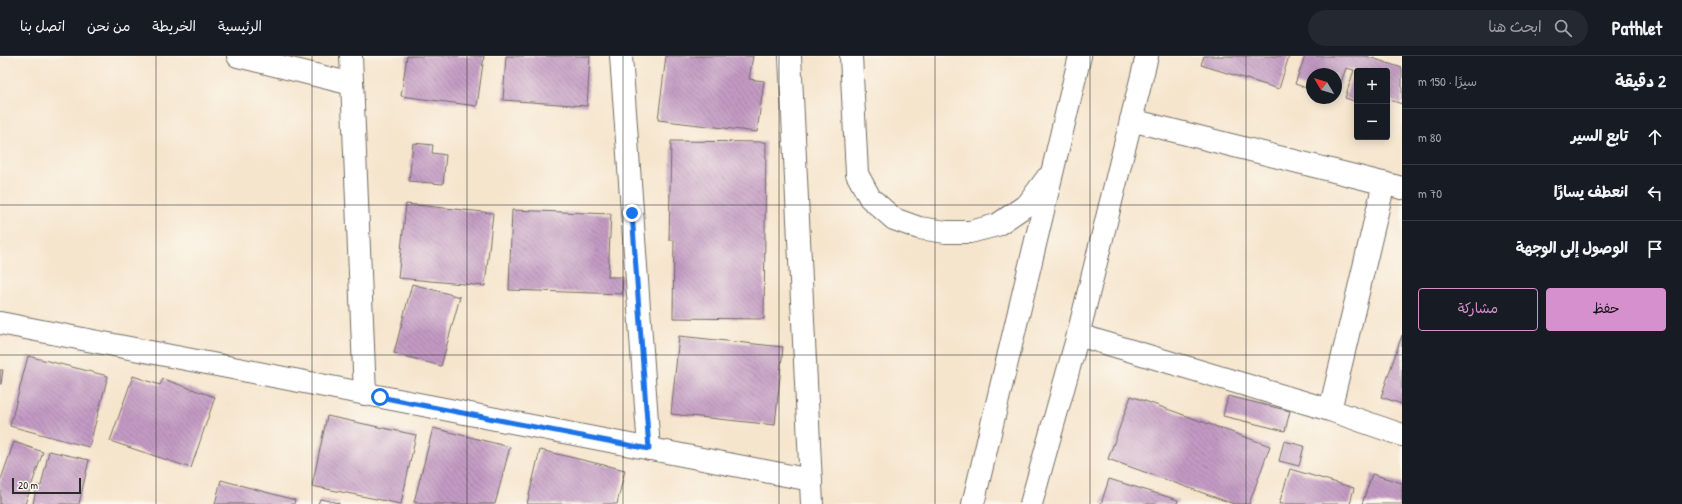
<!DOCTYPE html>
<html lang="ar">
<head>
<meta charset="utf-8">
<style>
  :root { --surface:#171b24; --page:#242831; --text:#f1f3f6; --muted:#9ea1a6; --line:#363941; --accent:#d690ce }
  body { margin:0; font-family:"Patrick Hand","Playpen Sans Arabic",sans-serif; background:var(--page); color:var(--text); direction:rtl }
  .controls { position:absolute; right:12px; top:12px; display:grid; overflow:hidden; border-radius:4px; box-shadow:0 2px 10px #0003 }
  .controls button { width:36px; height:36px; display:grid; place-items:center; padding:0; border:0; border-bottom:1px solid var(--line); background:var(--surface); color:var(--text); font:20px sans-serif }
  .compass { position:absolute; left:1306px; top:12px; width:36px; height:36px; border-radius:50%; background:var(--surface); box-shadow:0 2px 10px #0003; rotate:308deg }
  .scale { position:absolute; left:12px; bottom:10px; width:69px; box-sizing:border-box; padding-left:4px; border:2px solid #2b2b2b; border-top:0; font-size:11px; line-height:14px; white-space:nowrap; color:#2b2b2b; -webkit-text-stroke:3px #fbf7ec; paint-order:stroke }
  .stop { position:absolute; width:12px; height:12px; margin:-9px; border:3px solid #1a73e8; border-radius:50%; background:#fff }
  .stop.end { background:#1a73e8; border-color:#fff; box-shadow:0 1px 4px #0008 }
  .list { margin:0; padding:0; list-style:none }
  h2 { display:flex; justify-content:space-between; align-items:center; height:52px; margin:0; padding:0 16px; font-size:17px }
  h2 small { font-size:13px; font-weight:400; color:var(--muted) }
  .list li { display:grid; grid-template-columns:26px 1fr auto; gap:12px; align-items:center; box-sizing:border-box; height:56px; padding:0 16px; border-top:1px solid var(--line) }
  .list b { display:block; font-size:15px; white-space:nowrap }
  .list em { font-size:13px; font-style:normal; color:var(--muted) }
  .actions { display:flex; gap:8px; padding:12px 16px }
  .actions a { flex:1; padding:9px 0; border:1px solid var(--accent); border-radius:4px; text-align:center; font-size:14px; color:var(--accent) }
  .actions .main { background:var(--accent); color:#111 }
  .icon { flex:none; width:22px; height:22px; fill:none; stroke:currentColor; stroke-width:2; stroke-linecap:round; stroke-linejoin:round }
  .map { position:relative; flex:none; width:1402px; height:448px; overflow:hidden; direction:ltr }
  header { display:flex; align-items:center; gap:24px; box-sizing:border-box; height:56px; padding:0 20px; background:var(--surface); border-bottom:1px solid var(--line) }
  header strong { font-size:19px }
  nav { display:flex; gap:22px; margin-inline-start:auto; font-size:14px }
  .search { width:280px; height:36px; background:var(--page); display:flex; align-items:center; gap:10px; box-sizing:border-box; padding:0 14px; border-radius:22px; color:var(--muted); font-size:15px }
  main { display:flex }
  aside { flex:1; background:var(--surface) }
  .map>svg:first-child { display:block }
  .building { fill:url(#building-back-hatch) }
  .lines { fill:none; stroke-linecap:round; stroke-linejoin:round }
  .minor-casing { stroke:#726c64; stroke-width:24 }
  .minor { stroke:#fff; stroke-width:22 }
  .route { stroke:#1a73e8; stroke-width:5 }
  .grid { fill:none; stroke:#2b2b2b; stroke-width:1; stroke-opacity:0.55 }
</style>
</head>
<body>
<header>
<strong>Pathlet</strong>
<div class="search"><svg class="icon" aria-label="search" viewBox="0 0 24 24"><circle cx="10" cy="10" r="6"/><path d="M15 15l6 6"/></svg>ابحث هنا</div>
<nav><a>الرئيسية</a><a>الخريطة</a><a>من نحن</a><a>اتصل بنا</a></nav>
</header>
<main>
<aside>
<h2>2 دقيقة<small>سيرًا · 150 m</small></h2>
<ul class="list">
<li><svg class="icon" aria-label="ahead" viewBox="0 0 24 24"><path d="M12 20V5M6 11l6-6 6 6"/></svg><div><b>تابع السير</b></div><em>80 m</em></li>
<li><svg class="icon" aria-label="left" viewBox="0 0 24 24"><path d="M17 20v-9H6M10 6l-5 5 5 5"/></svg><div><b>انعطف يسارًا</b></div><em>70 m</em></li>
<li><svg class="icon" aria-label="arrive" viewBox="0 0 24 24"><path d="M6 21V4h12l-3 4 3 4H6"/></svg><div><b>الوصول إلى الوجهة</b></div></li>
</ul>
<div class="actions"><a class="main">حفظ</a><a>مشاركة</a></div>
</aside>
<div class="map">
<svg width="1402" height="448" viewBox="0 0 1402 448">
  <defs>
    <pattern id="building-back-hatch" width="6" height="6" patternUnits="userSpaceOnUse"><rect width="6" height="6" fill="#c29ac3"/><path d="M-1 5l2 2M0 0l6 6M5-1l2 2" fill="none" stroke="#9e7e9f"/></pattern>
  </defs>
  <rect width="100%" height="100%" fill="#fbf7ec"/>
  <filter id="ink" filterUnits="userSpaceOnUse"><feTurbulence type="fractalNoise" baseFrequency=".025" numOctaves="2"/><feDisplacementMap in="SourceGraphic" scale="8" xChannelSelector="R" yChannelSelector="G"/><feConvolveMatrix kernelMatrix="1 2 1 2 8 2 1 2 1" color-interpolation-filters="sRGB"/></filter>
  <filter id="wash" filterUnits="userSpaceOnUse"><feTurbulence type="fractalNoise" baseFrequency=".012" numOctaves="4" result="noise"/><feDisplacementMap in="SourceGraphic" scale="16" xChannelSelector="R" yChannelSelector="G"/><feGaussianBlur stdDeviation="0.9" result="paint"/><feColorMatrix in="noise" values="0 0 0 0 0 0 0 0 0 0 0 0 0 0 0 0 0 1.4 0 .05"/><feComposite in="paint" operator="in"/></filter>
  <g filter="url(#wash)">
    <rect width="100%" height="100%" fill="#f6e5cd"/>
    <g id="blocks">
      <g class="building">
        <path d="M407,0H484L477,50L401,40Z"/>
        <path d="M506,0H590L587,50L503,44Z"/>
        <path d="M666,0H753L749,23L764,25L757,76L658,64Z"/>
        <path d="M1204,0H1289L1279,33L1201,9Z"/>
        <path d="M1305,0H1366L1402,12V48L1387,43V15H1357V46L1345,42L1354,14L1346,12L1336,40V18H1312V34L1295,28Z"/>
        <path d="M671,85L766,86L764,263L673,262L674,184H669Z"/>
        <path d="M413,87L433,89L432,97L446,99L443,128L409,125Z"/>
        <path d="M406,148L493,157L485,230L398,222Z"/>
        <path d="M512,154L611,158L608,221H623L622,238L509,234Z"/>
        <path d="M412,228L460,241L441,310L394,297Z"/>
        <path d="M1402,279V348L1381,341Z"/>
        <path d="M679,280L783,291L775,369L671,358Z"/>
        <path d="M28,300L108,320L89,391L10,370Z"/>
        <path d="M0,314H3L1,328H0Z"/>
        <path d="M133,320L160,329L163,323L215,341L191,412L110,385Z"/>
        <path d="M1131,340L1270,390L1249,448H1234L1108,403Z"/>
        <path d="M1228,340L1290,355L1285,375L1223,360Z"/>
        <path d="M327,360L416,379L401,448L312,430Z"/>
        <path d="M433,372L510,391L495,448H423L414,446Z"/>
        <path d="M1284,385L1304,390L1299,410L1279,405Z"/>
        <path d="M14,386L43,396L25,448H0V426Z"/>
        <path d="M540,394L625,414L617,448H527Z"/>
        <path d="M49,395L89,404L79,448H33L37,429L41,430Z"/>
        <path d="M1290,413L1354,432L1350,448H1279Z"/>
        <path d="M1372,418L1402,427V448H1362Z"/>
        <path d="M1109,423L1178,444L1177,448H1101Z"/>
        <path d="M221,424L295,444L294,448H215Z"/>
        <path d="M320,443L339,447V448H318Z"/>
      </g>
    </g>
  </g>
  <g filter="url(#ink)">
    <use href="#blocks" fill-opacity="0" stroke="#726c64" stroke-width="1"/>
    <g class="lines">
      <g class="minor-casing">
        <g id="minor">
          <path d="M238,0L352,28"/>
          <path d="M351,0L365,338"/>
          <path d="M621,0L649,393"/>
          <path d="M790,0L812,448"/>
          <path d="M851,0L857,118L870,142L894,163L919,172L946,176H970L997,169L1028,148L1047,122"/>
          <path d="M1131,64L1402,132"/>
          <path d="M0,267L811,424"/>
          <path d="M1078,279L1330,354L1402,379"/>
          <path d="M1330,354L1384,127"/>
          <path d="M973,448L1080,0"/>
          <path d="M1031,448L1078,279L1147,0"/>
        </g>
      </g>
      <use href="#minor" class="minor"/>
    </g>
  </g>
  <g class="lines" filter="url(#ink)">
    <path class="route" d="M380,341L649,393L632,157"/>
  </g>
  <path class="grid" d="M156,0V448M312,0V448M467,0V448M623,0V448M779,0V448M935,0V448M1090,0V448M1246,0V448M0,149H1402M0,299H1402"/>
</svg>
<div class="controls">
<button>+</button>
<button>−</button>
</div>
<svg class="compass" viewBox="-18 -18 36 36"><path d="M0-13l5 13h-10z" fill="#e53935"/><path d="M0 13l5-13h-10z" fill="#9ea1a6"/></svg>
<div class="scale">20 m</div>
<div class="stop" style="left:380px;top:341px"></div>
<div class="stop end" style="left:632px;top:157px"></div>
</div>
</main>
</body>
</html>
